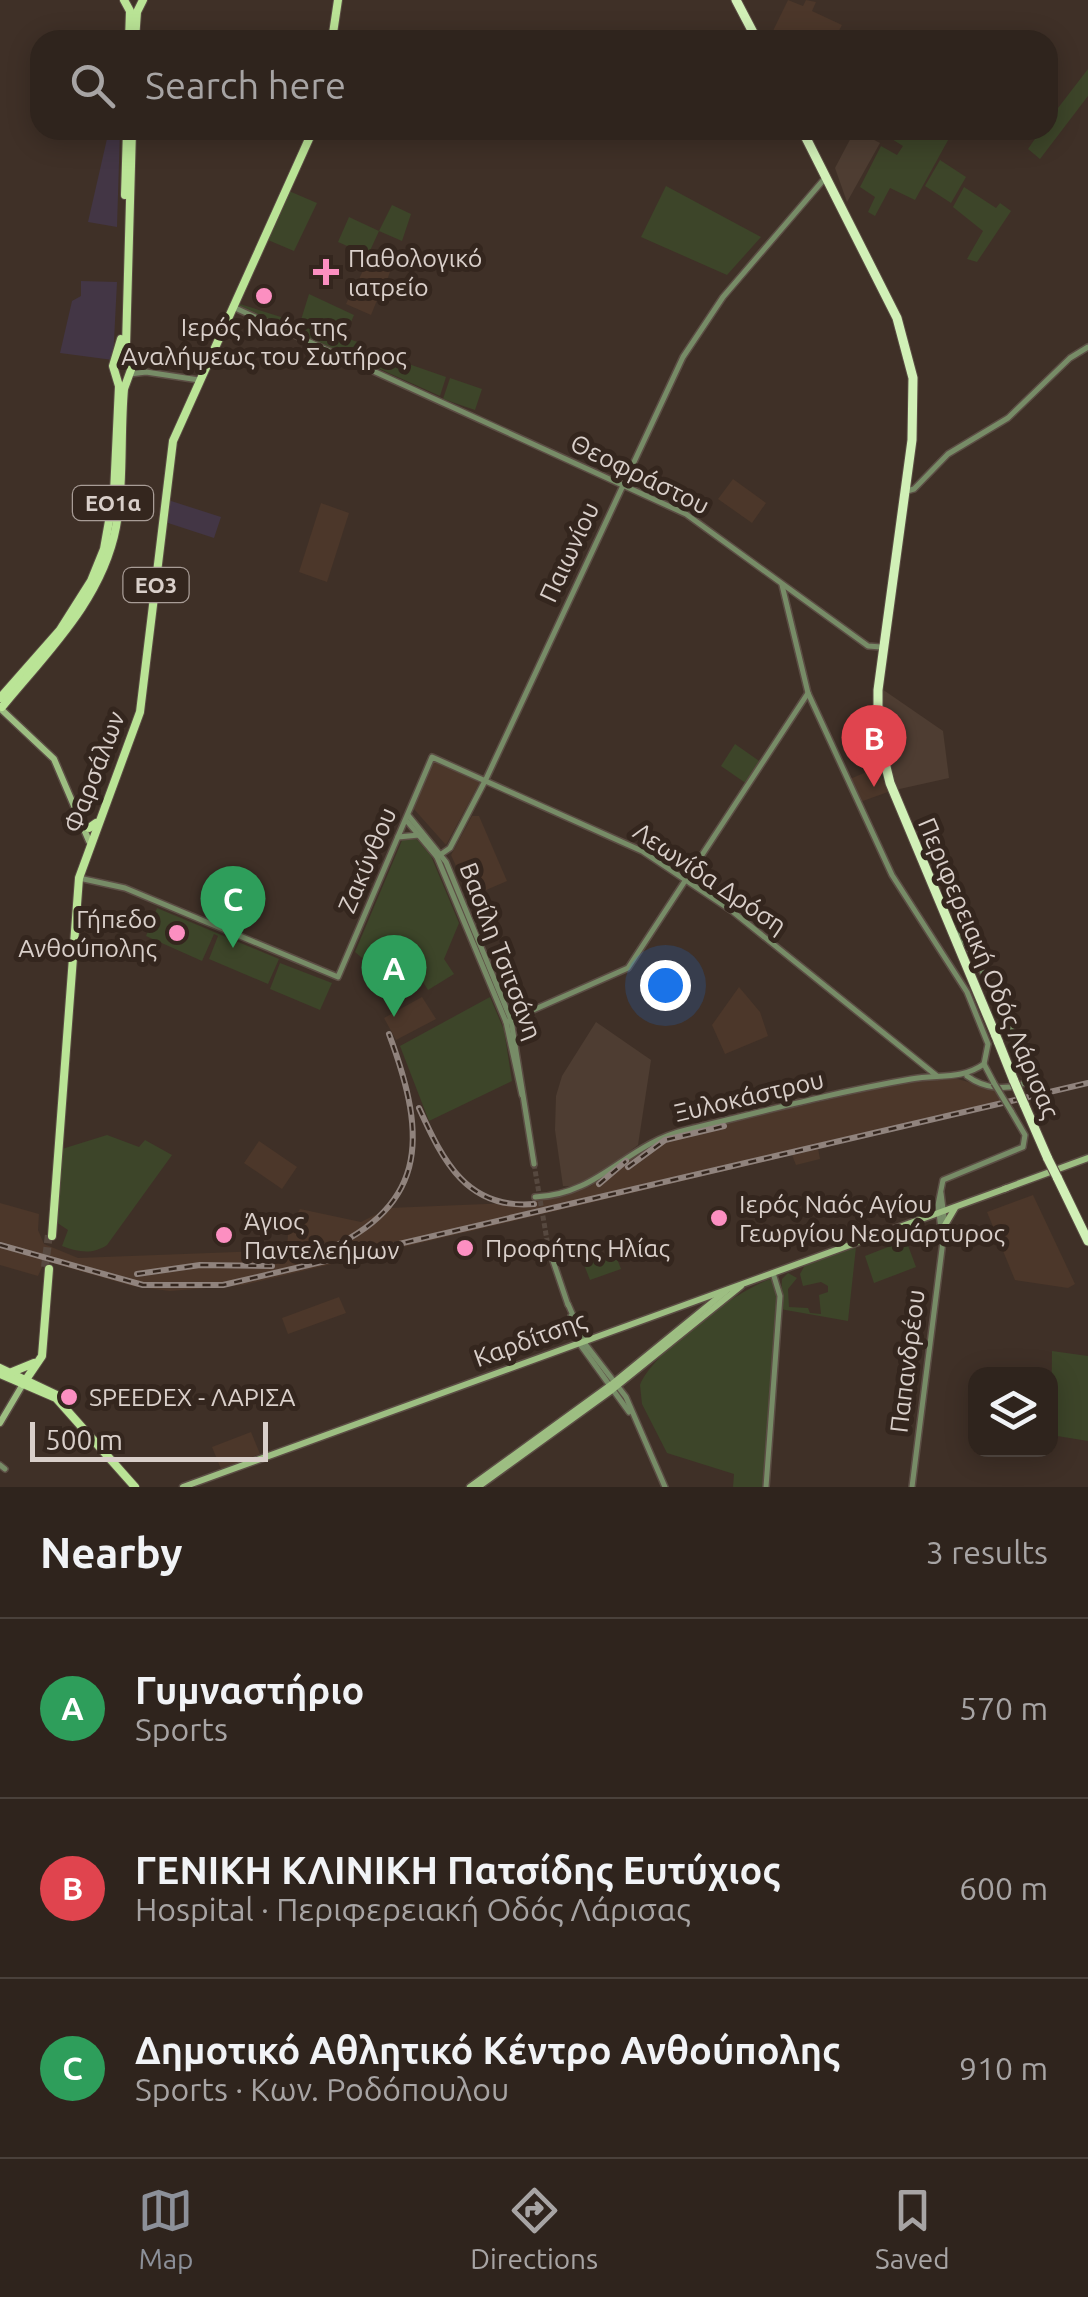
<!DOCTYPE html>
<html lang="en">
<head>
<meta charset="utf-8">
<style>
  :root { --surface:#2f241d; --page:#3b302a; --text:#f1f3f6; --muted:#a7a4a4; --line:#4a413b; --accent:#8c9099 }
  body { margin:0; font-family:Ubuntu,sans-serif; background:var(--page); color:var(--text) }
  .controls { position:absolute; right:30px; bottom:30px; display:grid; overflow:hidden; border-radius:20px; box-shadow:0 5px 25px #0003 }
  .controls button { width:90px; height:90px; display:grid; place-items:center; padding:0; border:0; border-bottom:2px solid var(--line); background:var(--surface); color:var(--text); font:50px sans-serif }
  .scale { position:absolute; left:30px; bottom:25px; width:238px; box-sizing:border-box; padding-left:10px; border:5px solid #d9cfca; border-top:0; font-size:28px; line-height:35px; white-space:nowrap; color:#d9cfca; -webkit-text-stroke:8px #34261e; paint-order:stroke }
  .you { position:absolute; left:665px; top:985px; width:35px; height:35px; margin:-25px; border:8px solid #fff; border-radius:50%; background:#1a73e8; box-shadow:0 0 0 15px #1a73e833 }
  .badge { display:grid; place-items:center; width:65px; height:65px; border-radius:50%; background:var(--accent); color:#fff; font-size:32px; font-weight:700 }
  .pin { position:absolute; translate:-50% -82px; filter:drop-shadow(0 2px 5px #0008) }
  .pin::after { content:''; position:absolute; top:52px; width:35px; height:30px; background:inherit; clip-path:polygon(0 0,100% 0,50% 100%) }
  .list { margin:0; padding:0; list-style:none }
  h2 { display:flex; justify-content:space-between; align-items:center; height:130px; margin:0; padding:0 40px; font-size:42px }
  h2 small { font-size:32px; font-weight:400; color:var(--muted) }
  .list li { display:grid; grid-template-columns:65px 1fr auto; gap:30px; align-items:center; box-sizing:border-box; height:180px; padding:0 40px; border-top:2px solid var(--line) }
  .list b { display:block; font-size:38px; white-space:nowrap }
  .list p { margin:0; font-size:32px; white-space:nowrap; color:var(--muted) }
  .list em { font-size:32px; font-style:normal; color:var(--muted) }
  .icon { flex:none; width:55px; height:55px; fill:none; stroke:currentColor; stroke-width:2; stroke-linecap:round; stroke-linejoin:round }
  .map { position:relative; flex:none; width:1088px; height:1487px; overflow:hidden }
  .search { position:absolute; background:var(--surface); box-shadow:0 5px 25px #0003; left:30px; right:30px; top:30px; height:110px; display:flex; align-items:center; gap:25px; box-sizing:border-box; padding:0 35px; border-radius:30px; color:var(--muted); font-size:38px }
  .sheet { height:670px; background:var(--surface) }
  nav { display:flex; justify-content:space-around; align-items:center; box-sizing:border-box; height:140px; border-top:2px solid var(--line); background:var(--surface); font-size:28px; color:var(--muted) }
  nav a { display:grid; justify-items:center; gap:5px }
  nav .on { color:var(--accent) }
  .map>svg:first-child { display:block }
  .commercial { fill:#433645 }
  .industrial { fill:#4e3d32 }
  .built { fill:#4c372a }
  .green { fill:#3d4529 }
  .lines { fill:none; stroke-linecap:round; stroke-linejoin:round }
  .tertiary-tunnel { stroke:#56483f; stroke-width:5; stroke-dasharray:5 2.5; stroke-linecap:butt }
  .primary-tunnel { stroke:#56483f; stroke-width:8; stroke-dasharray:8 4; stroke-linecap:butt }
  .tertiary-casing { stroke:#5b4d44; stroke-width:8 }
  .secondary-casing { stroke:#5b4d44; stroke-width:9 }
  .primary-casing { stroke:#5b4d44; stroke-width:10 }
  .trunk-casing { stroke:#5b4d44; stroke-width:11 }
  .tertiary { stroke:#778c67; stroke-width:5 }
  .secondary { stroke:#9dbe82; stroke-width:6 }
  .primary { stroke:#bae496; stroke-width:8 }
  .trunk { stroke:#d1f0b7; stroke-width:9 }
  .rail-casing { stroke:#90837d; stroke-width:6 }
  .rail { stroke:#34261e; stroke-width:2.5; stroke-dasharray:8; stroke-linecap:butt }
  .tertiary-bridge-casing { stroke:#5b4d44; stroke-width:8; stroke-linecap:butt }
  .trunk-bridge-casing { stroke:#5b4d44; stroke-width:11; stroke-linecap:butt }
  .tertiary-bridge { stroke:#778c67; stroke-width:5 }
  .trunk-bridge { stroke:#d1f0b7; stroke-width:9 }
  .poi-dot { fill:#fc8fc1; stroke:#34261e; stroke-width:4 }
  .labels { text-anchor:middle; stroke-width:10; stroke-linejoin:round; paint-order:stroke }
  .shield { fill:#34261e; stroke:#a89c96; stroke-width:2.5 }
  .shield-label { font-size:22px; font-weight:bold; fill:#d9cfca }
  .poi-label { font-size:25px; fill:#d9cfca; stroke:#34261e; text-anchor:start }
  .street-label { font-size:25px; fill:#d9cfca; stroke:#34261e }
</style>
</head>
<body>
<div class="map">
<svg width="1088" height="1487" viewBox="0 0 1088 1487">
  <rect width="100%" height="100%" fill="#3f3027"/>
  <g class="commercial">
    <path d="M109,130H120L117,227L88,222Z"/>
    <path d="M81,281L117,282L113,360L60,353L72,301L81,296Z"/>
    <path d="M168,500L221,517L214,538L165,522Z"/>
  </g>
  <g class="industrial">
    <path d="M855,130L880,143L847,202L835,168Z"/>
    <path d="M882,689L943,731L949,778L895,790L882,740Z"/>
    <path d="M596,1022L651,1060L638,1145L594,1179L578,1187L563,1186L555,1130L556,1096L562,1076Z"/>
  </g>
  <g class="built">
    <path d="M788,0L803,6L806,0L816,2L812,11L842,25L834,40L769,39Z"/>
    <path d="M373,250L394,260L384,289L359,279Z"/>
    <path d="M356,283L380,293L371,315L346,304Z"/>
    <path d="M733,479L766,503L752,523L718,499Z"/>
    <path d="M321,503L349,513L327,582L299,572Z"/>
    <path d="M433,761L480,782L446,845L413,808Z"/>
    <path d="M878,767L888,792L860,802L850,779Z"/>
    <path d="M472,816H479L507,881L470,897L451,855Z"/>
    <path d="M739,987L760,1012L768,1036L725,1054L712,1025Z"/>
    <path d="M422,997L436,1019L396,1040L384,1018Z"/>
    <path d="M954,1078L994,1089L1003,1105L818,1148L820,1159L796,1165L792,1155L243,1285L170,1291L132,1286L45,1261L38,1276L0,1265V1203L39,1214L38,1230L44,1244L78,1258L287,1250L289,1217H295L300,1209L361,1222L389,1208L533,1202L591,1186L634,1152L673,1135L902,1083Z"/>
    <path d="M259,1141L297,1167L282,1189L244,1163Z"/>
    <path d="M1033,1195L1075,1284L1068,1288L1015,1280L987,1212Z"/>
    <path d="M339,1297L346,1313L288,1334L282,1318Z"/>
    <path d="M251,1432L260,1454L221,1469L212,1447Z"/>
  </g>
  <g class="green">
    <path d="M1088,69V96L1040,159L1028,149L1041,130H1048V121Z"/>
    <path d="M889,130L952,133L915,200L890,188L875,216L868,212L875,197L860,187L881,146L897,155L903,146L887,136Z"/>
    <path d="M940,160L966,177L951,203L925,186Z"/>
    <path d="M666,186L761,237L727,275L641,237Z"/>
    <path d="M964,187L996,208L1000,203L1011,211L977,262L967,259L983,231L953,207Z"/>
    <path d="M289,191L317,203L294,251L268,240Z"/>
    <path d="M392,205L411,214L402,241L379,231L368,255L338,242L349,217L379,231Z"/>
    <path d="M309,294L354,315L345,336L300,323L364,344L358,363L238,307L240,304L300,323Z"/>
    <path d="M377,353L446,377L440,396L373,366Z"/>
    <path d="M450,378L482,389L475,410L443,399Z"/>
    <path d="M735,744L762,763L747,784L721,766Z"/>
    <path d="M414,836L431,856L459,923L444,959L454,974L428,990L408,958L383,941L367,962L355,952L403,838Z"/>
    <path d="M157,908L279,959L268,984L209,959L218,936L214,934L202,961L146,936Z"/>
    <path d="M280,963L332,983L320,1010L270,989Z"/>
    <path d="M490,997L504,1030L512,1081L429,1121L400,1046Z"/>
    <path d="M107,1135L139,1147L145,1140L172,1155L107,1245C92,1255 78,1252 62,1246L68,1230L56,1222L62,1149Z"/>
    <path d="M906,1240L916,1267L874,1283L865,1256Z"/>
    <path d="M856,1247L848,1321L780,1309L782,1279L788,1273L797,1278L788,1289L789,1307L808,1308L810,1313L821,1314L819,1295L828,1292V1286L821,1282L803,1286L800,1274L805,1265Z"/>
    <path d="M614,1251L621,1269L590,1280L583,1262Z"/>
    <path d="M773,1278L777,1293L764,1487H733L734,1474L667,1453L642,1404L640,1385C653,1352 736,1290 773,1278Z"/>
    <path d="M1052,1351L1088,1356V1441L1051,1435Z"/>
  </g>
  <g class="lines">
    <path class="tertiary-tunnel" d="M534,1164L548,1246"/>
    <path class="primary-tunnel" d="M45,1267L49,1234"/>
    <g class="tertiary-casing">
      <g id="tertiary">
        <path d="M233,307L686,514L868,646L881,647"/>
        <path d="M130,374L146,372L199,380"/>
        <path d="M907,491L914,489L948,454L1008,418L1070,358L1088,347"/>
        <path d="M782,585L808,693L892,875L967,992L988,1044L984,1064L994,1083"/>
        <path d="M408,815L446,862L511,1020L534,1164"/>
        <path d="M406,820L437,857L506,1022L522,1095"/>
        <path d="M398,837L419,835"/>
        <path d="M437,857L450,848L486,779L683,357L723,297L826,177"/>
        <path d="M79,878L125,888L338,977L432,757L642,851L732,911L937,1076"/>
        <path d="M955,932L972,951L1032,1070L1027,1082C1007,1091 985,1089 967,1076"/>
        <path d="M506,1022L628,968L808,693"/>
        <path d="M535,1197C599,1195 626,1144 686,1130C760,1112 836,1092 911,1079C939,1074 961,1080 984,1064"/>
        <path d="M941,1229L938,1205L943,1180L1023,1147L1025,1135L1011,1111"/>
        <path d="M548,1246L568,1305"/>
        <path d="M568,1304L586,1345L626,1397L665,1487"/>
        <path d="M571,1316L579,1343L629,1412"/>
        <path d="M0,1465L5,1469"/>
        <path d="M766,1487L780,1296L773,1273"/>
        <path d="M912,1487L945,1225L941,1193"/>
      </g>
    </g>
    <g class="secondary-casing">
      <g id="secondary">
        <path d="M3,711L54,759L89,841"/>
        <path d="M1004,1189L1088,1158"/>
        <path d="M945,1225L955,1208"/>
        <path d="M0,1423L23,1384"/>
        <path d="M183,1487L1007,1188"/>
        <path d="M470,1487L612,1384L726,1291"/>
        <path d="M478,1487L612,1390L741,1286"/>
      </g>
    </g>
    <g class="primary-casing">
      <g id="primary">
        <path d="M124,0L130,11L129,40"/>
        <path d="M135,40L137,12L143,0"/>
        <path d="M332,40L338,0"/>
        <path d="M125,195L127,130"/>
        <path d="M0,698L60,630L91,581L104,549L114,493L119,386L113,366L121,339"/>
        <path d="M2,707C47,652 102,600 116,527C124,481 120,435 124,389L132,367L126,346L132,130"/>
        <path d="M81,824L89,828L96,823"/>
        <path d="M52,1236L79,878L140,712L173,441L313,130"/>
        <path d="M0,1368L59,1396"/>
        <path d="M12,1372L34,1363"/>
        <path d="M0,1374L56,1398L135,1487"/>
        <path d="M23,1384L42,1356L49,1269"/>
      </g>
    </g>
    <g class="trunk-casing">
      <g id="trunk">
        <path d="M736,0L757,40"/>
        <path d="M802,130L897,318L913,378L912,440L878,690V734L890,783L996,1036"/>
        <path d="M998,1041L1014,1081"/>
        <path d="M1024,1104L1048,1159"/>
        <path d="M1057,1177L1088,1241"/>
      </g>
    </g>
    <use href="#tertiary" class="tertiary"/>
    <use href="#secondary" class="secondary"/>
    <use href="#primary" class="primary"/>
    <use href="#trunk" class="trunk"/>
    <g class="rail-casing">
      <g id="rail">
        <path d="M419,1108C443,1161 467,1210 534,1204"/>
        <path d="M628,1167L665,1140L724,1126"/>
        <path d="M599,1184L626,1161"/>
        <path d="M0,1245L143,1285H223L1088,1083"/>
        <path d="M259,1252L324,1246"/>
        <path d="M310,1257C430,1210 428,1139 389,1034"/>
        <path d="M137,1274L200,1265L272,1266"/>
      </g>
    </g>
    <use href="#rail" class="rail"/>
    <g class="tertiary-bridge-casing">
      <path id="tertiary-bridge" d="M994,1083L1011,1111"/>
    </g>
    <g class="trunk-bridge-casing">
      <g id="trunk-bridge">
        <path d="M996,1036L998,1041"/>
        <path d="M1014,1081L1024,1104"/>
        <path d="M1048,1159L1057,1177"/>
      </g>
    </g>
    <use href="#tertiary-bridge" class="tertiary-bridge"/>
    <use href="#trunk-bridge" class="trunk-bridge"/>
  </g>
  <g class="poi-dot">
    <path d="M321 257h10v10h10v10h-10v10h-10v-10h-10v-10h10z"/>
    <circle cx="264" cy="296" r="10"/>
    <circle cx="177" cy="933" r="10"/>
    <circle cx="719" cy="1218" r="10"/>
    <circle cx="224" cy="1235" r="10"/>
    <circle cx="465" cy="1248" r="10"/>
    <circle cx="69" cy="1397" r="10"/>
  </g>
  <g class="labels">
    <g class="shield">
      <rect x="73" y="486" width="80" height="34" rx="8"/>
      <rect x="123.5" y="568" width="65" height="34" rx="8"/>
    </g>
    <g class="shield-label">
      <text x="113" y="511">ΕΟ1α</text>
      <text x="156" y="593">ΕΟ3</text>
    </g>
    <g class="poi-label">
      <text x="348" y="267">Παθολογικό<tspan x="348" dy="29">ιατρείο</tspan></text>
      <text x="264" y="336" text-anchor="middle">Ιερός Ναός της<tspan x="264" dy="29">Αναλήψεως του Σωτήρος</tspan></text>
      <text x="157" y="928" text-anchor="end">Γήπεδο<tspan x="157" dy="29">Ανθούπολης</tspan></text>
      <text x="739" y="1213">Ιερός Ναός Αγίου<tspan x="739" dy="29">Γεωργίου Νεομάρτυρος</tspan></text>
      <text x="244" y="1230">Άγιος<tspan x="244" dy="29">Παντελεήμων</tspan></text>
      <text x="485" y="1257">Προφήτης Ηλίας</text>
      <text x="89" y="1406">SPEEDEX - ΛΑΡΙΣΑ</text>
    </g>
    <g class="street-label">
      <text transform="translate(640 474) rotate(26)" y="9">Θεοφράστου</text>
      <text transform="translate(569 552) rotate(-65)" y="9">Παιωνίου</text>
      <text transform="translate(94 772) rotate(-69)" y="9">Φαρσάλων</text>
      <text transform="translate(367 860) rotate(-67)" y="9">Ζακύνθου</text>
      <text transform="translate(710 878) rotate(34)" y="9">Λεωνίδα Δρόση</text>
      <text transform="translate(501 951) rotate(69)" y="9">Βασίλη Τσιτσάνη</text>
      <text transform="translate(989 968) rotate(67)" y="9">Περιφερειακή Οδός Λάρισας</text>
      <text transform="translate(749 1096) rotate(-13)" y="9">Ξυλοκάστρου</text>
      <text transform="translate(530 1339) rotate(-20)" y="9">Καρδίτσης</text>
      <text transform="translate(907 1361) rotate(-83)" y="9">Παπανδρέου</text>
    </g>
  </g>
</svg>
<div class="controls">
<button><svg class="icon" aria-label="layers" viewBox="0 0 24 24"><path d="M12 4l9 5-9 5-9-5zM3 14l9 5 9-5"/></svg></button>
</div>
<div class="scale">500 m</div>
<div class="you"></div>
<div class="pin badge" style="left:394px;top:1017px;background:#2e9e5b">A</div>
<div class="pin badge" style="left:874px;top:787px;background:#e0444e">B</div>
<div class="pin badge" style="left:233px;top:948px;background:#2e9e5b">C</div>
<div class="search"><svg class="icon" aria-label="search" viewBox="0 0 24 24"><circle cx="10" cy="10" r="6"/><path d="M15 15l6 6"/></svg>Search here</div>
</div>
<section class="sheet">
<h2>Nearby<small>3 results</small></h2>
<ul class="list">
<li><span class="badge" style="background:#2e9e5b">A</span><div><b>Γυμναστήριο</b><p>Sports</p></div><em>570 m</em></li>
<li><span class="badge" style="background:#e0444e">B</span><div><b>ΓΕΝΙΚΗ ΚΛΙΝΙΚΗ Πατσίδης Ευτύχιος</b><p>Hospital · Περιφερειακή Οδός Λάρισας</p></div><em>600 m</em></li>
<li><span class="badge" style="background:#2e9e5b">C</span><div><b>Δημοτικό Αθλητικό Κέντρο Ανθούπολης</b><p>Sports · Κων. Ροδόπουλου</p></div><em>910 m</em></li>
</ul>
</section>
<nav>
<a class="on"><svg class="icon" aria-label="map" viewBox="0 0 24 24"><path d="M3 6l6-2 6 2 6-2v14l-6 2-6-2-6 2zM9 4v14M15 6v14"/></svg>Map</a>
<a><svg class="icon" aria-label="directions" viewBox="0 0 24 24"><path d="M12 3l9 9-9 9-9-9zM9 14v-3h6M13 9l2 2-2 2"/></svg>Directions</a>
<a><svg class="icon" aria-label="saved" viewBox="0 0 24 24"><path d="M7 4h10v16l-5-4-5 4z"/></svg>Saved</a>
</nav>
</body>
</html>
